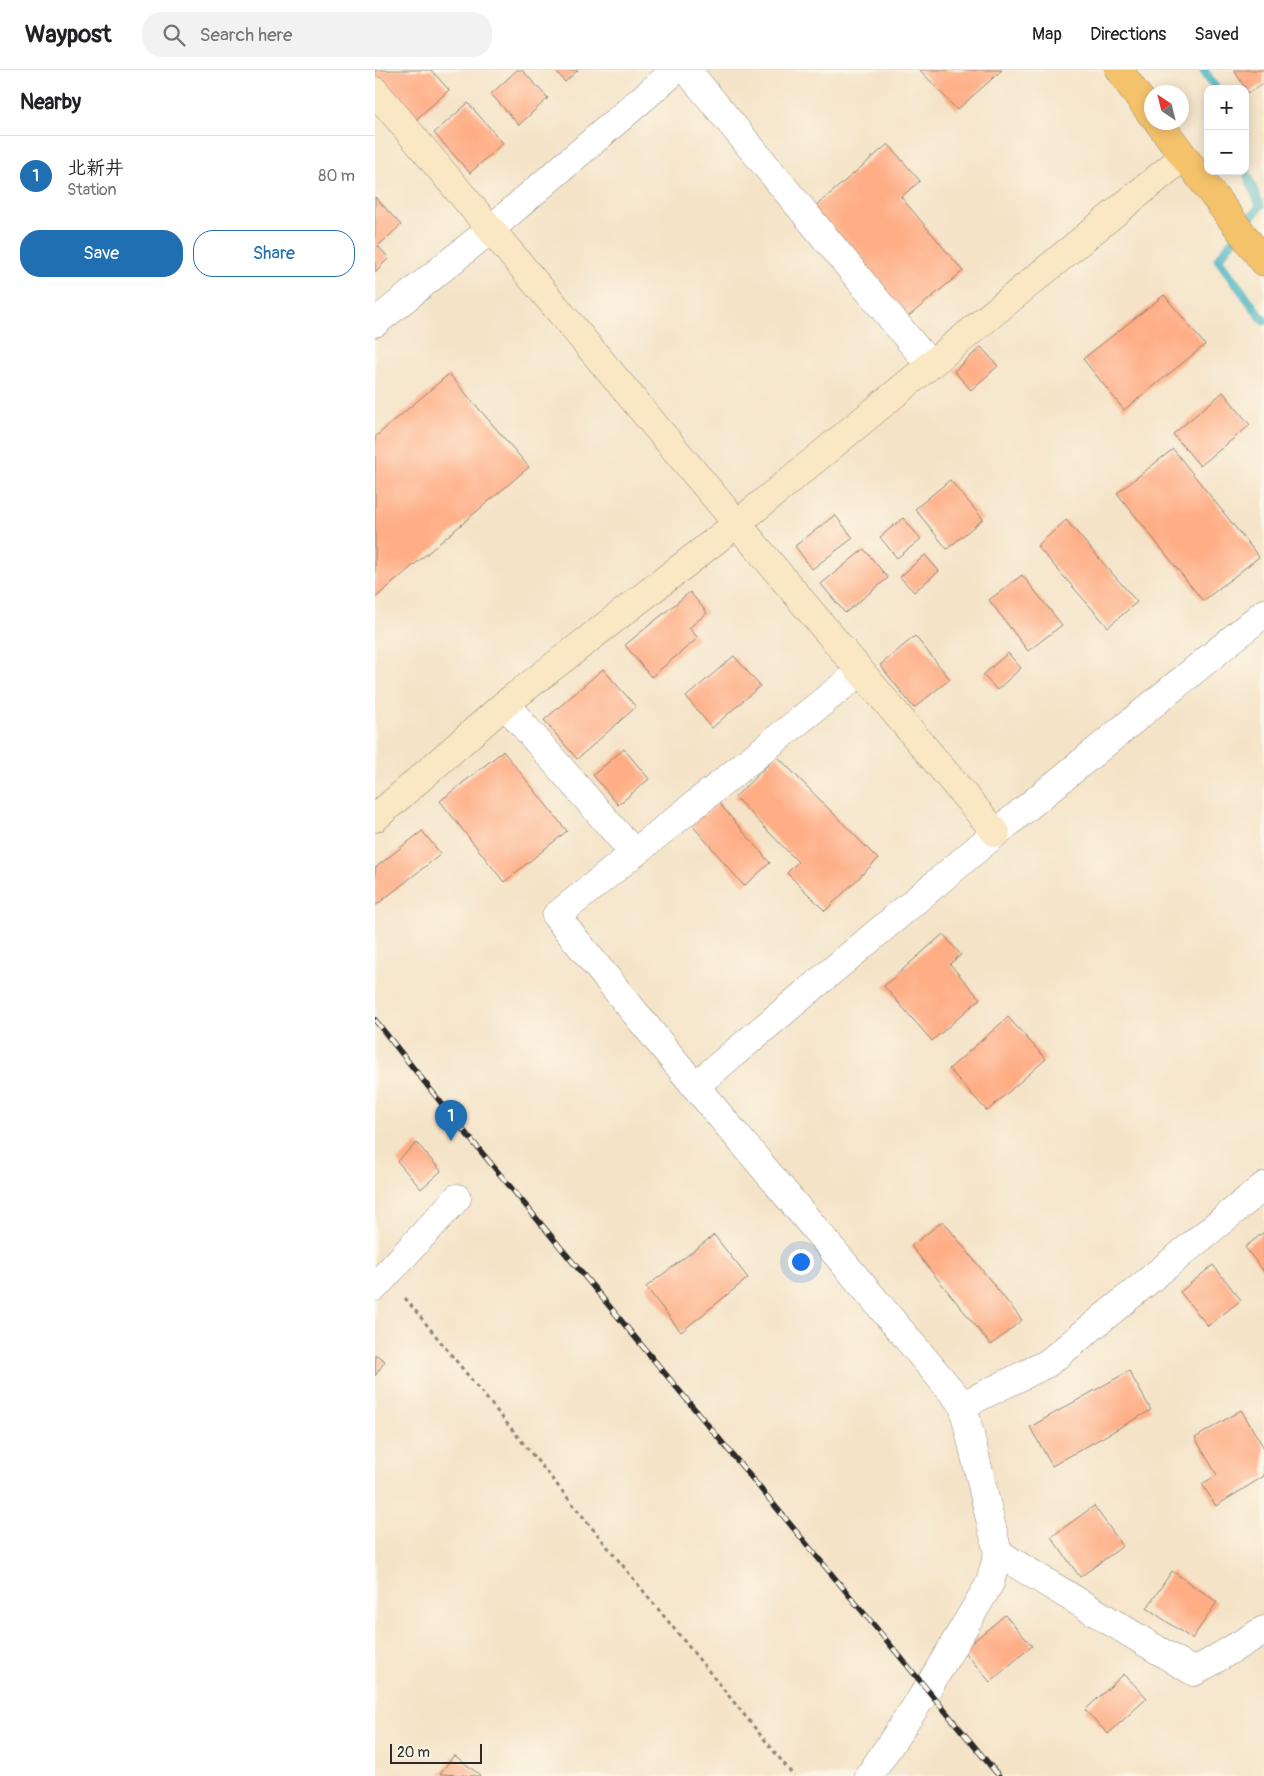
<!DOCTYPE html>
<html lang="en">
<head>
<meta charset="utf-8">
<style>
  :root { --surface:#fff; --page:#f2f2f2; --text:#202124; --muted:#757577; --line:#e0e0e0; --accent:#1f6fb2 }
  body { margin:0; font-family:Pangolin,"Klee One",sans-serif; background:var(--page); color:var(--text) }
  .controls { position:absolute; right:15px; top:15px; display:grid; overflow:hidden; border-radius:10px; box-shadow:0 2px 12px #0003 }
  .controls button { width:45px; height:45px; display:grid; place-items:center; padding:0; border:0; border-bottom:1px solid var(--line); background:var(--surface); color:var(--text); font:25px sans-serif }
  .compass { position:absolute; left:769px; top:15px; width:45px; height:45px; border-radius:50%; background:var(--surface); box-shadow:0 2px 12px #0003; rotate:325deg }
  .scale { position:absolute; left:15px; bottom:12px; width:92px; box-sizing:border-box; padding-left:5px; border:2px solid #2b2b2b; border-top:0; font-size:14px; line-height:18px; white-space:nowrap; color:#2b2b2b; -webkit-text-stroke:4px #fcf5e5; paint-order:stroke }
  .you { position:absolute; left:425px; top:1191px; width:18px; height:18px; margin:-12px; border:4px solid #fff; border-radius:50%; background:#1a73e8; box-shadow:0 0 0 8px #1a73e833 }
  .badge { display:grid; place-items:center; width:32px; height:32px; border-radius:50%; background:var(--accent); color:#fff; font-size:16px; font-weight:700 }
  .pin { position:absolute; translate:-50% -41px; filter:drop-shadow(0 1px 2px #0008) }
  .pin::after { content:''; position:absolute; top:26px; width:18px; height:15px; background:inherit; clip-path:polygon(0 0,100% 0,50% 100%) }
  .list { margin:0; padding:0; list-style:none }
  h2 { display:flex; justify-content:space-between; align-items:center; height:65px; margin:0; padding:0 20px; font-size:21px }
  h2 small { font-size:16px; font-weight:400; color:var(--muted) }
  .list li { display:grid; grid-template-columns:32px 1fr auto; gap:15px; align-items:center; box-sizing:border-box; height:80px; padding:0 20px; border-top:1px solid var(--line) }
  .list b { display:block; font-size:19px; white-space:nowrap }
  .list p { margin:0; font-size:16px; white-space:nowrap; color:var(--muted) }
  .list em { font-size:16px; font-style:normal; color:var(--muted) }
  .actions { display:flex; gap:10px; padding:15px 20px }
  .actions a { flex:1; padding:11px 0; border:1px solid var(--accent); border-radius:20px; text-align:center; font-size:18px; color:var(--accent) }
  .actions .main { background:var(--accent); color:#fff }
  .icon { flex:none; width:28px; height:28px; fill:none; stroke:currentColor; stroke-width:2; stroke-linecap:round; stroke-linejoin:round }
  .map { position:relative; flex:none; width:889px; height:1706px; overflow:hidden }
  header { display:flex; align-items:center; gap:30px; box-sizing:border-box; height:70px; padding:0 25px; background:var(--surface); border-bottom:1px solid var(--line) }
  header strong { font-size:24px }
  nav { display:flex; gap:28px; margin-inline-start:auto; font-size:18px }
  .search { width:350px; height:45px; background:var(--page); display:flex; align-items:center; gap:12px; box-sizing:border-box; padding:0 18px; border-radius:20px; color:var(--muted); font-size:19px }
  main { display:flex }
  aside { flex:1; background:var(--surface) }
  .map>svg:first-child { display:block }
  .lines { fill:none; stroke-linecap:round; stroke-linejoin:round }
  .stream { stroke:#46b3c2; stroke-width:9 }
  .building { fill:#fead85 }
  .street-casing { stroke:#908779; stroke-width:29 }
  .secondary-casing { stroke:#908779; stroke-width:29 }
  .highway-casing { stroke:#908779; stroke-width:29 }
  .path { stroke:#908779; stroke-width:3; stroke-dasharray:4 4; stroke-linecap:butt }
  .street { stroke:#fff; stroke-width:28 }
  .secondary { stroke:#fae7c3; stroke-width:28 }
  .highway { stroke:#f3c26a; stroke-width:28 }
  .rail-casing { stroke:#2b2b2b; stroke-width:5.5 }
  .rail { stroke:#fcf5e5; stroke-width:4; stroke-dasharray:11; stroke-linecap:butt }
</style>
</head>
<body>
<header>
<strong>Waypost</strong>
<div class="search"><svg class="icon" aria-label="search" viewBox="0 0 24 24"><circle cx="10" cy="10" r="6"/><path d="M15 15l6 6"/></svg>Search here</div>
<nav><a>Map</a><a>Directions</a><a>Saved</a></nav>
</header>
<main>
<aside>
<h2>Nearby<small></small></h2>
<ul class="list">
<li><span class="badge">1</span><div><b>北新井</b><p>Station</p></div><em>80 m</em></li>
</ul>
<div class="actions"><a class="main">Save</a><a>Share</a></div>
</aside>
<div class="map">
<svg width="889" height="1706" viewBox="0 0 889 1706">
  <rect width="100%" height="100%" fill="#fcf5e5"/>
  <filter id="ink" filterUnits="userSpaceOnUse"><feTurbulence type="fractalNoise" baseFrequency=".02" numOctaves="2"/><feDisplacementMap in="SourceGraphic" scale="10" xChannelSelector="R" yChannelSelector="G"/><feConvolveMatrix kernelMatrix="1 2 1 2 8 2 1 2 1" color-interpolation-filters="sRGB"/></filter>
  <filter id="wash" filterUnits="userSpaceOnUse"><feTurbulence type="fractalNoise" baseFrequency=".0096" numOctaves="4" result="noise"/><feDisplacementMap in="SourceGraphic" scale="20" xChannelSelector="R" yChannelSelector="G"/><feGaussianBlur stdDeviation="1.12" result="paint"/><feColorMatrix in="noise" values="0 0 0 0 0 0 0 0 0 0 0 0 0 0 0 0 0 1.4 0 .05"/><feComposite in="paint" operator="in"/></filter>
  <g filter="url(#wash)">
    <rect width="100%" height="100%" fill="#f4e3c7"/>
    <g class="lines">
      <g class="stream">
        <path d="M829,0L841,19"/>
        <path d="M870,99L885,136L843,189L889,251"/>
      </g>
    </g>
    <g id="blocks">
      <g class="building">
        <path d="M0,0H56L74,20L38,52L0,10Z"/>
        <path d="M142,0H147L173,28L144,55L116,24Z"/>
        <path d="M180,0H203L190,12Z"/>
        <path d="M545,0H627L582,40Z"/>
        <path d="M859,0H889V13L873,23Z"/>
        <path d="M93,33L128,73L95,103L59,63Z"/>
        <path d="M513,74L545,111L526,127L588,201L528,251L435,141Z"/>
        <path d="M0,127L26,155L3,176L14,188L0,202Z"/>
        <path d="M789,225L830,275L749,340L708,289Z"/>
        <path d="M606,277L623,296L596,320L579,301Z"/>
        <path d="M74,304L154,397L0,528V367Z"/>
        <path d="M848,322L875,355L825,396L798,364Z"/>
        <path d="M798,379L884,487L828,531L742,423Z"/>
        <path d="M575,410L608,449L572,479L540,439Z"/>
        <path d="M460,445L478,468L437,499L420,476Z"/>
        <path d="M528,448L546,469L522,488L505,467Z"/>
        <path d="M691,450L762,532L733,557L662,476Z"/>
        <path d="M489,479L513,508L470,543L446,514Z"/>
        <path d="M550,485L564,501L539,522L525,507Z"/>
        <path d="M647,505L687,555L653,581L614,530Z"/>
        <path d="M315,522L332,543L314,558L323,568L276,607L250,575Z"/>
        <path d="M540,566L575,609L539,638L505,595Z"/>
        <path d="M633,583L646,598L622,620L608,605Z"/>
        <path d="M359,586L385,616L337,658L311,627Z"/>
        <path d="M228,599L261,637L202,689L169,650Z"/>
        <path d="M249,679L274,709L243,735L218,705Z"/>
        <path d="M128,681L192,761L129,812L65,731Z"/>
        <path d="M402,686L503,789L450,841L412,803L423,792L360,727Z"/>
        <path d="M344,733L395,793L369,816L317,755Z"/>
        <path d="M47,761L66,784L0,836V798Z"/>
        <path d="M568,864L586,885L575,894L605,929L557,971L509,916Z"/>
        <path d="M633,947L671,989L612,1041L574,999Z"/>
        <path d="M42,1073L66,1101L46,1119L22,1091Z"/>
        <path d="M568,1151L647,1250L616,1275L536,1176Z"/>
        <path d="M889,1162V1202L870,1177Z"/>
        <path d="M339,1165L373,1208L306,1262L271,1217Z"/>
        <path d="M838,1195L866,1230L833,1256L805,1222Z"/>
        <path d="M0,1284L10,1291L0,1306Z"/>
        <path d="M754,1301L776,1340L677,1396L655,1357Z"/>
        <path d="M866,1340L889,1378V1406L841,1436L827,1414L842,1405L820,1368Z"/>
        <path d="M719,1436L748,1476L705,1507L676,1467Z"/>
        <path d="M797,1501L842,1532L817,1569L772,1538Z"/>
        <path d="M630,1545L657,1576L615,1612L588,1580Z"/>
        <path d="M749,1604L772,1628L733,1664L710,1640Z"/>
        <path d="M79,1685L105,1705L104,1706L65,1704Z"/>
      </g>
    </g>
  </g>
  <g filter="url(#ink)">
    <use href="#blocks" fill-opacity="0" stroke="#908779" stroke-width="1"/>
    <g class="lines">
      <g class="street-casing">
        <g id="street">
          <path d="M312,0L555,295"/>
          <path d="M0,253L117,158L301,0"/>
          <path d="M485,602L181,846L320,1016L588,1335L623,1483L615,1513L553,1618L494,1706"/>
          <path d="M130,634L258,782"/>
          <path d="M320,1016L621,763L889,543"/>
          <path d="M0,1217L82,1128"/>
          <path d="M588,1335L673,1293L889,1116"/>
          <path d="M623,1483L819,1602L889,1560"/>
        </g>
      </g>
      <g class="secondary-casing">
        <g id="secondary">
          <path d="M0,21L621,763"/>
          <path d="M0,748L130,634L363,453L808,87"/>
        </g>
      </g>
      <g class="highway-casing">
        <g id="highway">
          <path d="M744,0L776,44"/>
          <path d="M783,52L889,192"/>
        </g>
      </g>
      <path class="path" d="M30,1228L419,1706"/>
      <use href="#street" class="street"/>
      <use href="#secondary" class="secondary"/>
      <use href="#highway" class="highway"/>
      <g class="rail-casing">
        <path id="rail" d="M0,950L79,1049L624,1706"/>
      </g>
      <use href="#rail" class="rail"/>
    </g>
  </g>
</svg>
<div class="controls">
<button>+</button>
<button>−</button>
</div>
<svg class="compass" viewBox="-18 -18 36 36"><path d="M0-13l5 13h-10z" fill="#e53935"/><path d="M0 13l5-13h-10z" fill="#757577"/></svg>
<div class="scale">20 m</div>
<div class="you"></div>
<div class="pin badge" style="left:76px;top:1071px">1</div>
</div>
</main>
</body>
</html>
